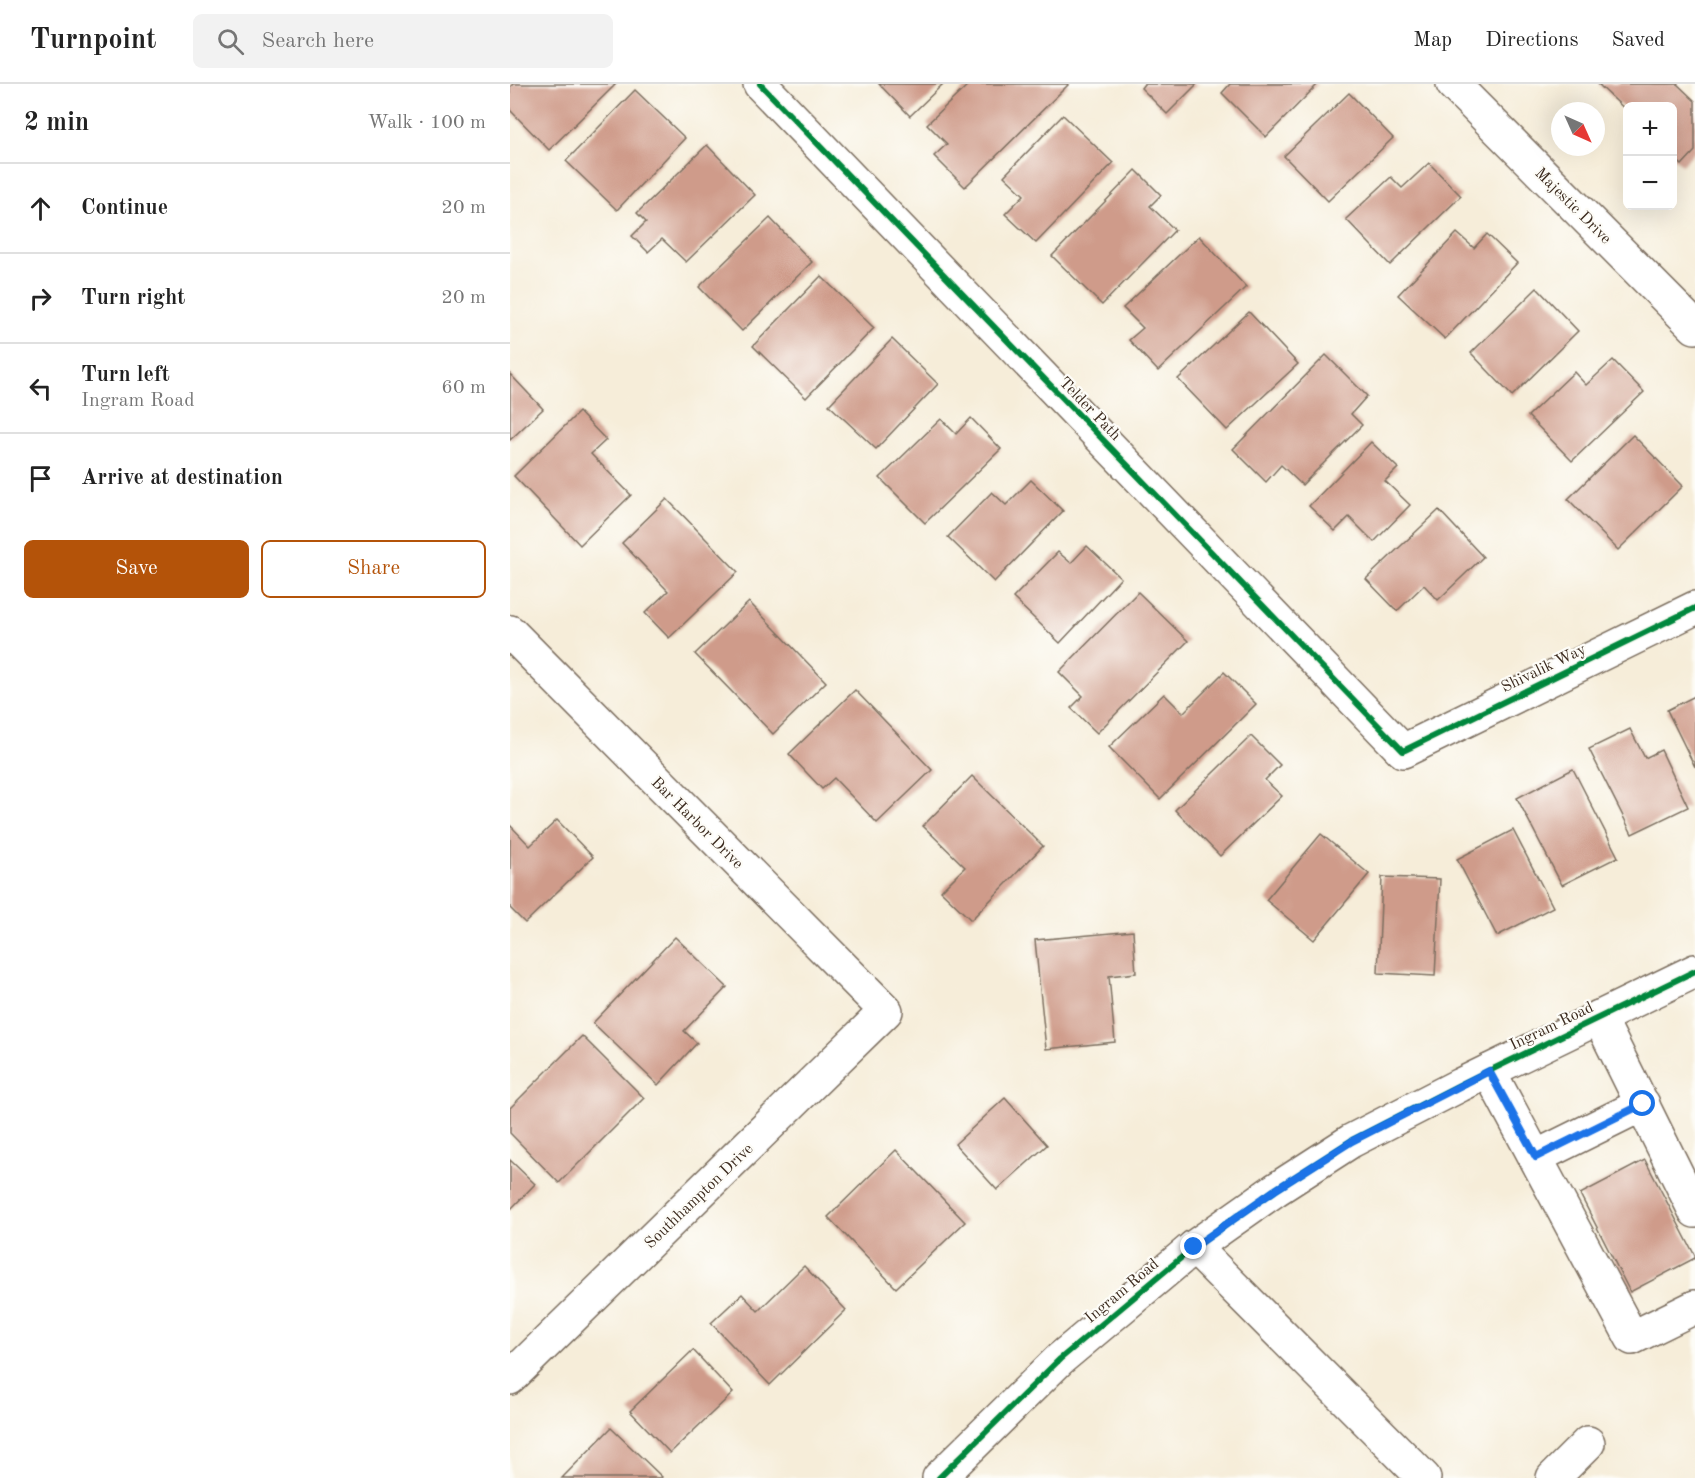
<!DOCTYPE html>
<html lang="en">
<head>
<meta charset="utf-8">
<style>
  :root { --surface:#fff; --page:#f2f2f2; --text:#222; --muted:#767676; --line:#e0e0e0; --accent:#b45309 }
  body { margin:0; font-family:"Old Standard TT",serif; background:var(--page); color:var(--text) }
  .controls { position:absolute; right:18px; top:18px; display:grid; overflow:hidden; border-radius:9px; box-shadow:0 6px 24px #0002 }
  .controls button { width:54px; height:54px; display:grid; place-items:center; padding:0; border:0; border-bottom:2px solid var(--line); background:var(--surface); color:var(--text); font:30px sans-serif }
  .compass { position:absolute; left:1041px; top:18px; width:54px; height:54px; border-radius:50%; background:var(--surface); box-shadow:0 6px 24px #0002; rotate:135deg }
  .stop { position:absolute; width:18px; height:18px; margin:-14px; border:4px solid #1a73e8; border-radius:50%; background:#fff }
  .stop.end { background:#1a73e8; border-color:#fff; box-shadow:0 2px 6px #0008 }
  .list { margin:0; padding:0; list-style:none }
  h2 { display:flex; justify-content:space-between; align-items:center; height:78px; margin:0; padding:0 24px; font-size:26px }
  h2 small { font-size:20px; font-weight:400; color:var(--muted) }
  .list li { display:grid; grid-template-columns:39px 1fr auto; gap:18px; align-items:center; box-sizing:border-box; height:90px; padding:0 24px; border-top:2px solid var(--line) }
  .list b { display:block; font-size:22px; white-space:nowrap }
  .list p { margin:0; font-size:20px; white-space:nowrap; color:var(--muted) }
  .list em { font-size:20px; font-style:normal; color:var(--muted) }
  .actions { display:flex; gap:12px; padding:18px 24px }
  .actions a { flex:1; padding:14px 0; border:2px solid var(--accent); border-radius:9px; text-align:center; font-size:21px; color:var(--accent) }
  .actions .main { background:var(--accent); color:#fff }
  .icon { flex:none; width:33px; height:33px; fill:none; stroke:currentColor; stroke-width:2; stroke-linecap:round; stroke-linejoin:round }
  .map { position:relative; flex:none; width:1185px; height:1394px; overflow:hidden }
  header { display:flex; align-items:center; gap:36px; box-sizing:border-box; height:84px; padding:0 30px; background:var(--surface); border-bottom:2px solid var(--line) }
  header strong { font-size:28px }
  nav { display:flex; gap:33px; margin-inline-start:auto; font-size:21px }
  .search { width:420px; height:54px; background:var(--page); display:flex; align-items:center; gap:15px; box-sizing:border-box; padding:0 21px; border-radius:9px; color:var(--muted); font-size:22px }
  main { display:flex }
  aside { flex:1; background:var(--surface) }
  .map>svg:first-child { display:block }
  .building { fill:#cf9b8a }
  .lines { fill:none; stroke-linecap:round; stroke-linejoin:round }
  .minor-casing { stroke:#7c6e5f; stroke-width:36 }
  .minor { stroke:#fff; stroke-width:33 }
  .cycleway-casing { stroke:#fdfcf7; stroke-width:10 }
  .cycleway { stroke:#00873e; stroke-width:6 }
  .route { stroke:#1a73e8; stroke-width:8 }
  .labels { text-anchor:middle; stroke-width:4.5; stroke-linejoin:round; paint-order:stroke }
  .street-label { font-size:16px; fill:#3b2a1e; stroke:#fdfcf7 }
</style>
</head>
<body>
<header>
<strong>Turnpoint</strong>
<div class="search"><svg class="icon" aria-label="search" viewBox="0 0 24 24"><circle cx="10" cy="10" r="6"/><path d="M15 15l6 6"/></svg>Search here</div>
<nav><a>Map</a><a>Directions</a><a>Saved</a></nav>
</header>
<main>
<aside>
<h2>2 min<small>Walk · 100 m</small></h2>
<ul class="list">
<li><svg class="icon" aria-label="ahead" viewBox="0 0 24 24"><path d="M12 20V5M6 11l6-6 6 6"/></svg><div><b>Continue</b></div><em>20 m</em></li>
<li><svg class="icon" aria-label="right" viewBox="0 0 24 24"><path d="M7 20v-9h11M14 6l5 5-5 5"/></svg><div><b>Turn right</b></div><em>20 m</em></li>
<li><svg class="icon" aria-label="left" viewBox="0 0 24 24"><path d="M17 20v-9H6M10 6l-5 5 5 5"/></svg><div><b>Turn left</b><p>Ingram Road</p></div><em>60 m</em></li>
<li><svg class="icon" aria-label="arrive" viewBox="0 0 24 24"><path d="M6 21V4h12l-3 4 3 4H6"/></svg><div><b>Arrive at destination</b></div></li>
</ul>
<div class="actions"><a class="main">Save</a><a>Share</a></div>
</aside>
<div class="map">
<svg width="1185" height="1394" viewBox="0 0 1185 1394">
  <rect width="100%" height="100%" fill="#fdfcf7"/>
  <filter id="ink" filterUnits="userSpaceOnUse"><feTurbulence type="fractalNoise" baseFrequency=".0167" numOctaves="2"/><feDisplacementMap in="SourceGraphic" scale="12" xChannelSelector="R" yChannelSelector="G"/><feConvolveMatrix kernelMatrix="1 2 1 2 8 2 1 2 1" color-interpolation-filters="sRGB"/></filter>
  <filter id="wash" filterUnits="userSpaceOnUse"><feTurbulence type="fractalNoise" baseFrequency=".008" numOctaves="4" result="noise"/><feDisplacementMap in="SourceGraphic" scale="24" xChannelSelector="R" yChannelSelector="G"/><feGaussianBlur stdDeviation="1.35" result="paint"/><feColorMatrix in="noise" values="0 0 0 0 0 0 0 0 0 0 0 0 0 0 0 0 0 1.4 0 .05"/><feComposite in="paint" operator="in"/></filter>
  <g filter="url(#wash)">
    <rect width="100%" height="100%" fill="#f6edd9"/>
    <g id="blocks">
      <g class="building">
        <path d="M3,0H106L39,66L0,26V3Z"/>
        <path d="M369,0H433L400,32Z"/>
        <path d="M459,0H559L455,103L424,72L437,60L417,40Z"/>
        <path d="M634,0H687L657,30L631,4Z"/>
        <path d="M720,0H808L756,53L712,9Z"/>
        <path d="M1088,0H1167L1185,17V67L1172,81L1162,72V22H1118V28Z"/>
        <path d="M125,6L175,54L107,126L56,77Z"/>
        <path d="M839,9L883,54L818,117L774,72Z"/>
        <path d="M553,31L603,79L526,159L495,130L514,111L494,92Z"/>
        <path d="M197,61L245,111L176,178L152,155L138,168L122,152L136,138L127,129Z"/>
        <path d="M919,79L951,112L880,181L836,135L881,93L892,104Z"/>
        <path d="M626,86L651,111L640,122L665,146L592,221L542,172Z"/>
        <path d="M260,134L302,178L232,247L189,203Z"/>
        <path d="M947,149L964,164L977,150L1007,179L935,255L888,211Z"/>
        <path d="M689,152L736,203L648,287L619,256L633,244L613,224Z"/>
        <path d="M311,192L364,244L296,314L243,262Z"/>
        <path d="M1027,204L1068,247L1002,312L961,269Z"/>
        <path d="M739,228L788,280L717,346L668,295Z"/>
        <path d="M382,255L428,300L366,365L319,321Z"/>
        <path d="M816,271L857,312L841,330L852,341L792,401L771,381L756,398L723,365Z"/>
        <path d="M1103,276L1134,308L1062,377L1018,332L1064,288L1076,301Z"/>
        <path d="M0,290L33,325L0,356Z"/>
        <path d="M69,328L96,356L81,370L121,411L70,461L4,392Z"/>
        <path d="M461,334L491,365L415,439L370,394L431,335L446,350Z"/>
        <path d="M1123,351L1173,402L1108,466L1058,415Z"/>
        <path d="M861,358L888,384L875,397L900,421L864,458L839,433L825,447L799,422Z"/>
        <path d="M521,396L553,427L484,498L438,453L482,408L496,421Z"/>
        <path d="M157,415L228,488L159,554L135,529L158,507L112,459Z"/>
        <path d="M929,426L973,473L928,516L914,501L887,527L856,495Z"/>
        <path d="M577,462L611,494L550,559L503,514L548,468L561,479Z"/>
        <path d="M628,508L678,557L587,649L561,624L573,612L549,588Z"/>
        <path d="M239,518L316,598L263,650L185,570Z"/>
        <path d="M714,588L746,620L650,715L599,663L654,610L673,629Z"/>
        <path d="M345,606L422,686L367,739L324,694L312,705L279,670Z"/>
        <path d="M1185,612V683L1157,626Z"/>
        <path d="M1120,645L1135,674L1151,666L1178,723L1122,750L1079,665Z"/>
        <path d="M741,652L770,681L755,696L772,712L710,772L665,726Z"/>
        <path d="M1063,685L1108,773L1052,801L1007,714Z"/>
        <path d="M462,692L533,762L461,836L431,807L455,783L413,742Z"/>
        <path d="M47,736L83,773L15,839L0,824V741L20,762Z"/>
        <path d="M1003,746L1043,823L987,852L947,775Z"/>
        <path d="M811,750L859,790L804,856L756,816Z"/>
        <path d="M872,793L930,795L925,892L868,889Z"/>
        <path d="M623,847L626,889L599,892L605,958L536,965L525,856Z"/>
        <path d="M165,853L217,903L174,947L187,959L148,1001L83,939Z"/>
        <path d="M72,952L134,1014L49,1099L0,1049V1024Z"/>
        <path d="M495,1014L537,1061L487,1106L445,1060Z"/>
        <path d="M386,1066L455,1138L386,1204L318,1133Z"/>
        <path d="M0,1076L25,1100L0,1126Z"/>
        <path d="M1135,1076L1185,1172V1174L1120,1208L1070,1110Z"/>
        <path d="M294,1182L336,1226L260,1301L201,1239L232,1210L248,1227Z"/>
        <path d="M183,1266L223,1309L160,1369L120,1327Z"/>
        <path d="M101,1344L152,1393L151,1394H52Z"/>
      </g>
    </g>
  </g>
  <g filter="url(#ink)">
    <use href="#blocks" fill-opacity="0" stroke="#7c6e5f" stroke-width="1.5"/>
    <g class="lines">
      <g class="minor-casing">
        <g id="minor">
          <path d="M250,0L893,667L1185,524"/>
          <path d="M943,0L1185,243"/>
          <path d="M0,548L376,927L0,1294"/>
          <path d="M1089,933L1185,1127"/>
          <path d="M979,987L1122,1254L1185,1223"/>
          <path d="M1026,1073L1133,1020"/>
          <path d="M684,1163L914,1394"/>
          <path d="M429,1394L550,1275L684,1163L765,1106L841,1057L950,1001L1185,887"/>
          <path d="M1043,1394L1078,1359"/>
        </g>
      </g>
      <use href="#minor" class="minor"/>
      <g class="cycleway-casing">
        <g id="cycleway">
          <path d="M250,0L893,667L1185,524"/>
          <path d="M429,1394L550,1275L684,1163L765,1106L841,1057L950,1001L1185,887"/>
        </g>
      </g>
      <use href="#cycleway" class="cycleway"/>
    </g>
  </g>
  <g class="lines" filter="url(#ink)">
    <path class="route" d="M684,1163L765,1106L842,1057L979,987L1026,1073L1133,1020"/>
  </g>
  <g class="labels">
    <g class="street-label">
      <text transform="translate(1064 121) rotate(45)" y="6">Majestic Drive</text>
      <text transform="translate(581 324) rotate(46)" y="6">Telder Path</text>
      <text transform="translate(1033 583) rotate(-26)" y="6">Shivalik Way</text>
      <text transform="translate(188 738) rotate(45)" y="6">Bar Harbor Drive</text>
      <text transform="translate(1041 941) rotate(-26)" y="6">Ingram Road</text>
      <text transform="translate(188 1111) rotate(-44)" y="6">Southhampton Drive</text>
      <text transform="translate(611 1206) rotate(-40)" y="6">Ingram Road</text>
    </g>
  </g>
</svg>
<div class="controls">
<button>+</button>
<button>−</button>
</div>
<svg class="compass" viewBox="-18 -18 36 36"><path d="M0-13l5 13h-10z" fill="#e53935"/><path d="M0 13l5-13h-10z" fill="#767676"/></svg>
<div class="stop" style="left:1133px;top:1020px"></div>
<div class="stop end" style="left:684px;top:1163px"></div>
</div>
</main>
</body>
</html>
